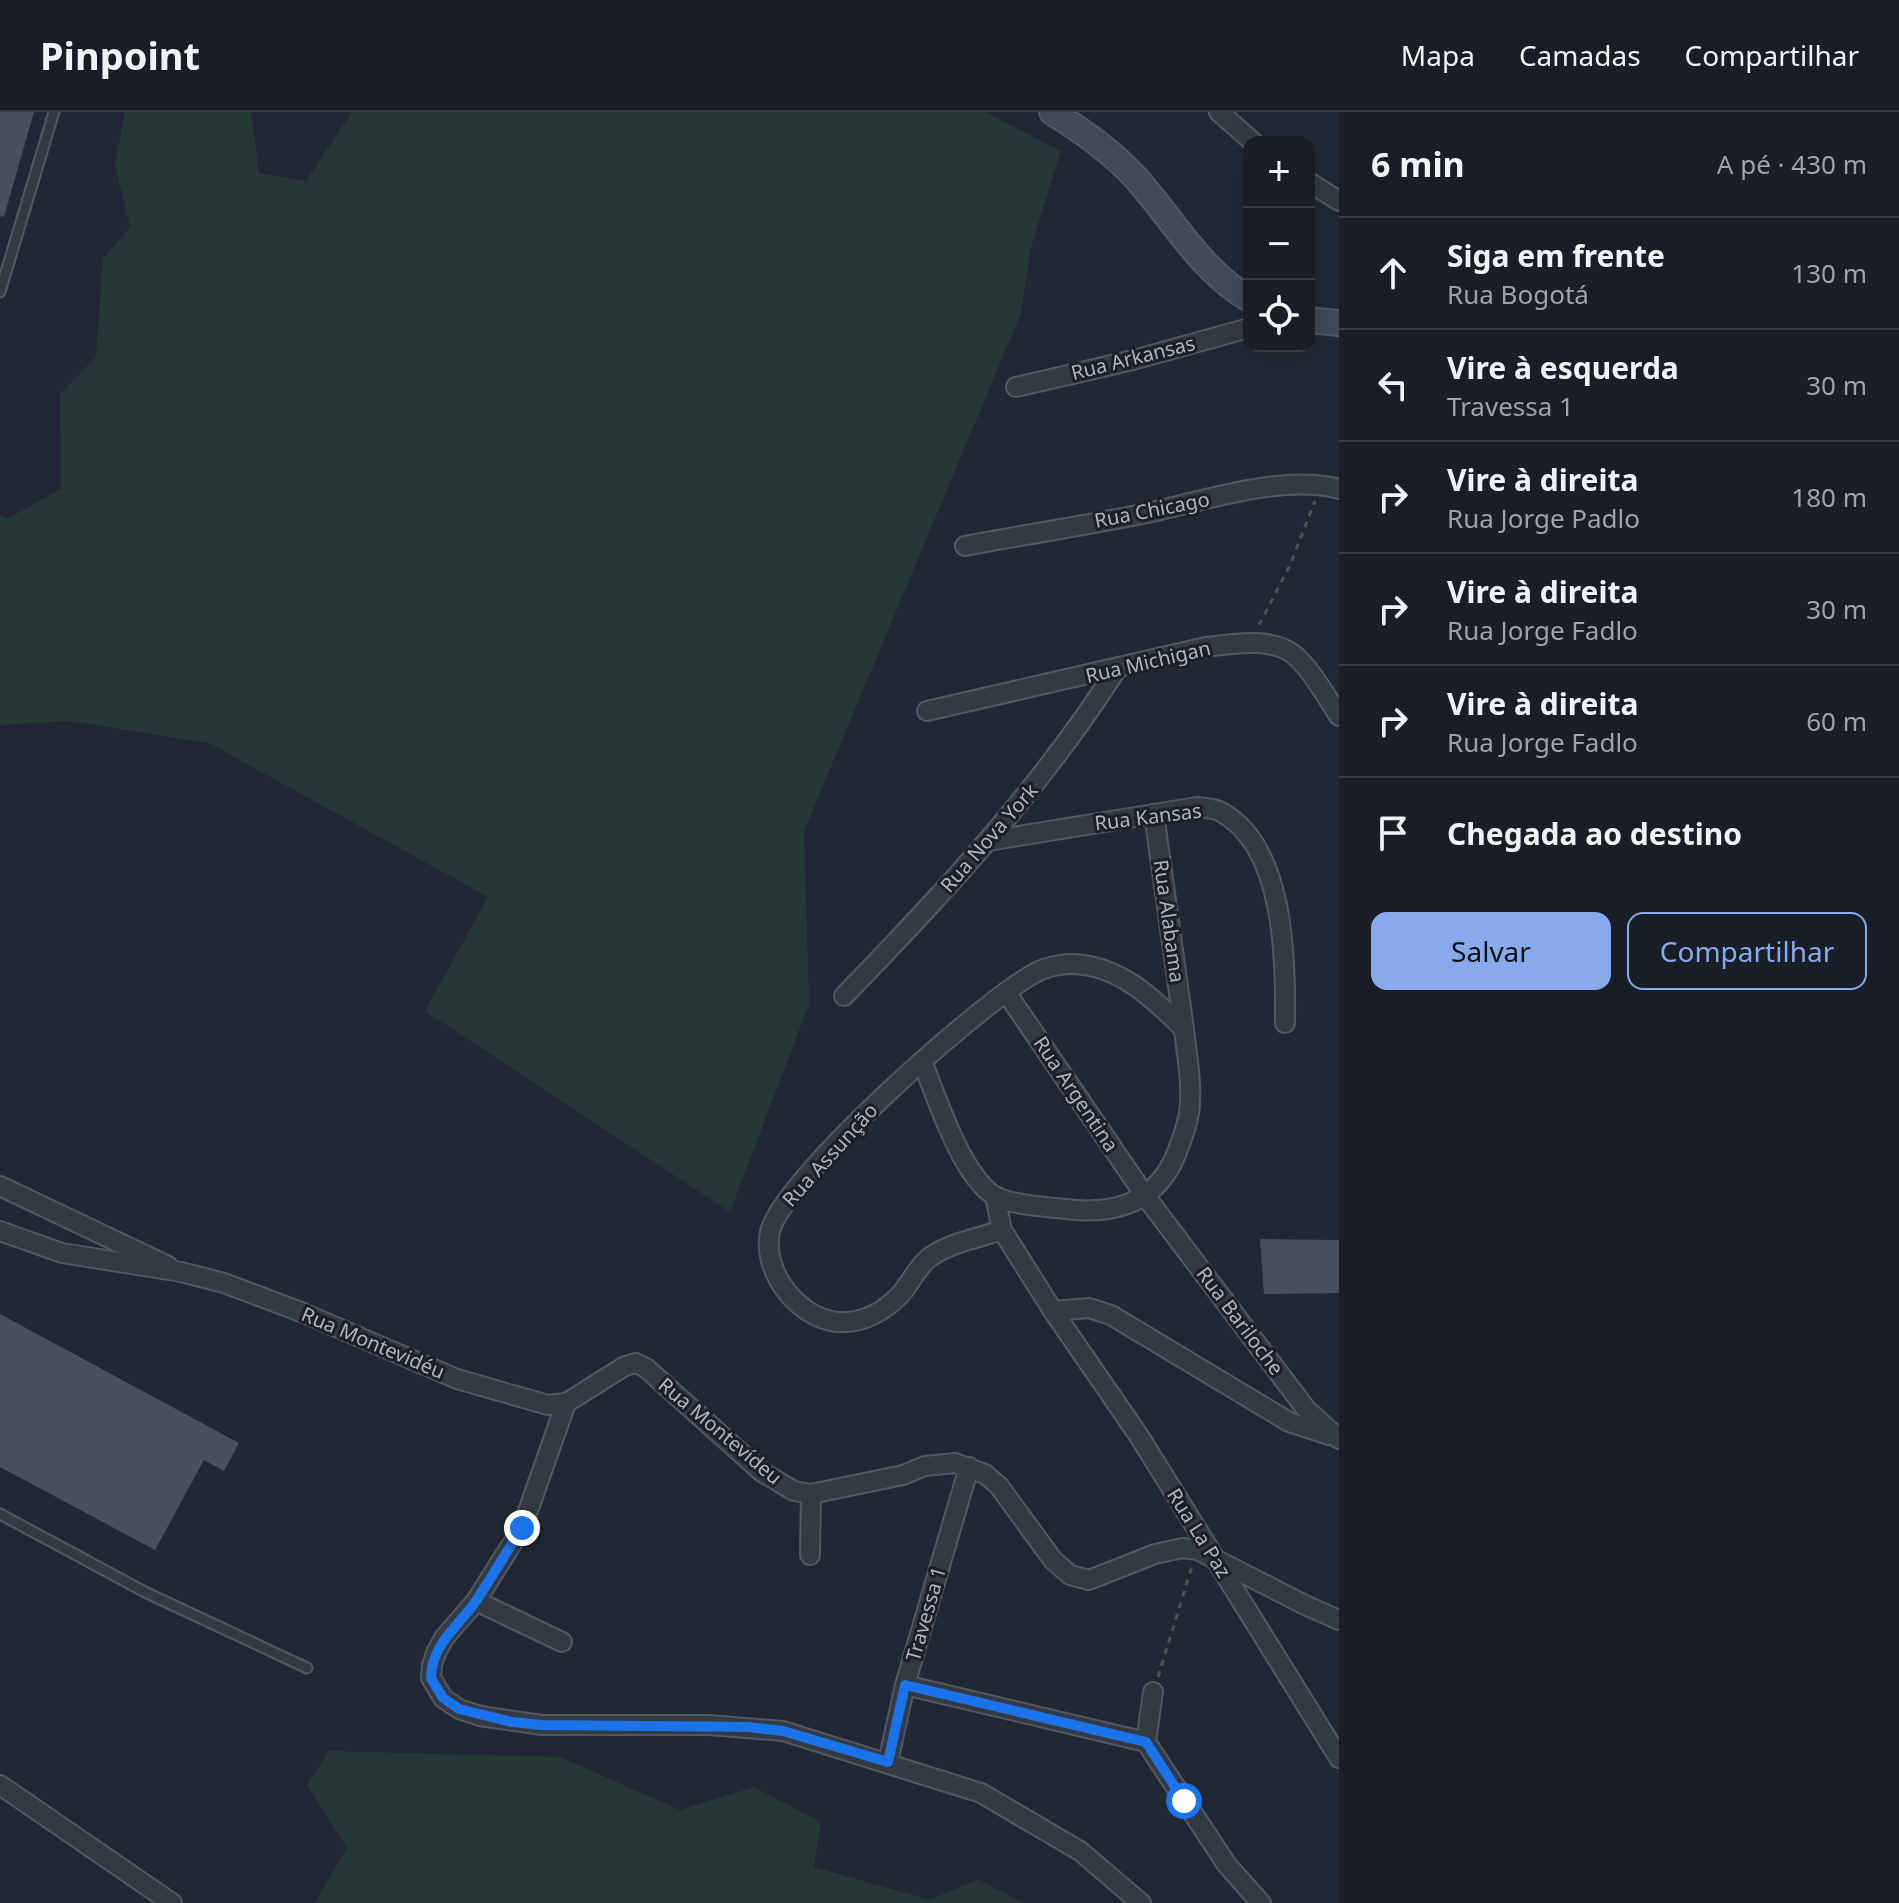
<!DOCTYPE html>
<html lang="pt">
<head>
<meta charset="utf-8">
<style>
  :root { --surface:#191e26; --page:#22272e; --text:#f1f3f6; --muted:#9fa2a7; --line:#373c43; --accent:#88aaec }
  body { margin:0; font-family:"Noto Sans",sans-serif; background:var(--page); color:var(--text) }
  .controls { position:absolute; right:24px; top:24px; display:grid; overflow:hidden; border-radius:16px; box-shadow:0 8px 32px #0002 }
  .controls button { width:72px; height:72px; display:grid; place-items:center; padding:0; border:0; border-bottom:2px solid var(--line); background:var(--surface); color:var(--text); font:40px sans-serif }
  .stop { position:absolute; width:24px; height:24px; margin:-18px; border:6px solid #1a73e8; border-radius:50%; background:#fff }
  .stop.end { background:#1a73e8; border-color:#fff; box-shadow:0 2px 8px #0008 }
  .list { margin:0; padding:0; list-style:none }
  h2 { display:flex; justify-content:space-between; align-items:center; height:104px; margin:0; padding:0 32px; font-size:34px }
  h2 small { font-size:26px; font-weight:400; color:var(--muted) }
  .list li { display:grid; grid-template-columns:52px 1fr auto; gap:24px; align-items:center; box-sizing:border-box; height:112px; padding:0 32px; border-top:2px solid var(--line) }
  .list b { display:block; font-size:30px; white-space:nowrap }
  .list p { margin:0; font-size:26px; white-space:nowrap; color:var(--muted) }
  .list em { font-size:26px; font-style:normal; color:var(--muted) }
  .actions { display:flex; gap:16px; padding:24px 32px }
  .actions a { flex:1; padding:18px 0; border:2px solid var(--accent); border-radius:16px; text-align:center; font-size:28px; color:var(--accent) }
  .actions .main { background:var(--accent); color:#111 }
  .icon { flex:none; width:44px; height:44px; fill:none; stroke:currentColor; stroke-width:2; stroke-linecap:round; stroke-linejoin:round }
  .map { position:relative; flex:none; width:1339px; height:1791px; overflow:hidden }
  header { display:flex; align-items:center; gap:48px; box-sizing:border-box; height:112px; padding:0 40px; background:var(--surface); border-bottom:2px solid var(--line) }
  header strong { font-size:38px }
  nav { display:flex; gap:44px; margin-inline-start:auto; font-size:28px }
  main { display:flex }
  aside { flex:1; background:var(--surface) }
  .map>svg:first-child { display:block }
  .green { fill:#273738 }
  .building { fill:#474f5d }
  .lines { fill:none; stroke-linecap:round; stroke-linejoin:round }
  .service-casing { stroke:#515862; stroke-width:13 }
  .minor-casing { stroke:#515862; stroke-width:22 }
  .secondary-casing { stroke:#515862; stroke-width:28 }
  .path { stroke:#445356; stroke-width:3; stroke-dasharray:6 6; stroke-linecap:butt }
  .service { stroke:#343a44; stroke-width:9 }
  .minor { stroke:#343a44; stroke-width:18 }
  .secondary { stroke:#424956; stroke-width:24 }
  .route { stroke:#1a73e8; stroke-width:10 }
  .labels { text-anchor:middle; stroke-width:6; stroke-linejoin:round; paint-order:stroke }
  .street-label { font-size:20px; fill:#aeb5c1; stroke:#1a1f28 }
</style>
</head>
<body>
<header>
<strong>Pinpoint</strong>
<nav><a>Mapa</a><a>Camadas</a><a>Compartilhar</a></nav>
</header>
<main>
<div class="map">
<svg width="1339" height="1791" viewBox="0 0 1339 1791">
  <rect width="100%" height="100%" fill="#212833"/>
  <g class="green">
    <path d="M125,0H251L259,61L306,69L352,0H985L1061,39L1031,135L1021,201L804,719L809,892L730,1100L425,899L488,785L209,631L69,609L0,613V403L7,407L61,377L60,282L96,245L103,147L130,115L115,53Z"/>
    <path d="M329,1639L560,1645L680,1698L754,1675L821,1710L814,1755L930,1788L978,1767L1023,1791H315L347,1736L307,1673Z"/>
  </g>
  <g class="building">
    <path d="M0,0H34L4,105L0,104Z"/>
    <path d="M1260,1127L1339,1128V1181L1264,1182Z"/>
    <path d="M0,1202L239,1331L224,1359L204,1348L155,1438L0,1355Z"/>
  </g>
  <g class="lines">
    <g class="service-casing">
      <g id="service">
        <path d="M0,180L54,0"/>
        <path d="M0,1402L145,1480L307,1556"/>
      </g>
    </g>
    <g class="minor-casing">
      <g id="minor">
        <path d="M1219,0L1253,30"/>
        <path d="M1309,70L1339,89"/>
        <path d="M1016,275L1133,248L1249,216"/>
        <path d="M965,434C1027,422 1090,413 1152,400C1205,388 1286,362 1339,377"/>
        <path d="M927,599L1206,535C1233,532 1270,525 1293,542C1310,555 1327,586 1339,604"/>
        <path d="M1154,702L1184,917"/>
        <path d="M988,729L1197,695C1205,696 1214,696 1221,700C1285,734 1286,849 1285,911"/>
        <path d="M1006,880L1146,1085L1306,1297L1339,1327"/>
        <path d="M844,884C944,781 1041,676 1118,555"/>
        <path d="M922,949C937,986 960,1060 993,1083C1008,1093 1047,1095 1065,1097C1121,1104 1162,1087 1180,1032C1185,1019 1190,1004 1190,990C1192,966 1186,940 1184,917C1153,886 1119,853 1072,852C1061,852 1046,855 1037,860C985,886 781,1068 770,1120C761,1162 803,1213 846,1210C866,1209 885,1198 899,1184C910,1173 916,1156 929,1146C948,1131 979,1126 1002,1118"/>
        <path d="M0,1074L168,1154"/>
        <path d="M995,1084L1002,1118L1053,1199L1089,1196L1111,1203L1289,1310L1329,1323"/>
        <path d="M0,1119L62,1141L181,1160L224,1171L301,1200L457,1267L548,1293L566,1291L625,1254L636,1251L646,1256L762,1360L794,1379L811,1382L903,1363L925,1354L955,1351L985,1362L999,1374L1053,1448L1070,1463L1089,1468L1155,1442L1183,1436L1197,1438L1213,1446L1305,1493L1339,1508"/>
        <path d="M1053,1199L1139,1324L1339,1646"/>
        <path d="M566,1291L522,1416L476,1489L444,1526L436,1541L432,1553L431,1566L443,1586L459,1597L480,1604L542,1613H709L783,1619L981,1681L1080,1739L1141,1791"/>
        <path d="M810,1443L811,1382"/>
        <path d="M476,1489L562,1530"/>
        <path d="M905,1573L1146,1630L1227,1753L1261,1791"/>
        <path d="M1146,1630L1153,1580"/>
        <path d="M888,1650L905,1573L969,1355"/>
        <path d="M0,1673L172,1791"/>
      </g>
    </g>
    <g class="secondary-casing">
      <g id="secondary">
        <path d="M1052,0C1082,19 1111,39 1135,65C1172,106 1200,158 1249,187"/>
        <path d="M1309,208L1339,211"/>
      </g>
    </g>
    <g class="path">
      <path d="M1259,513L1290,453L1315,389"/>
      <path d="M1158,1565L1192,1454"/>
    </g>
    <use href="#service" class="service"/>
    <use href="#minor" class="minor"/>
    <use href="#secondary" class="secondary"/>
  </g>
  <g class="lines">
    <path class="route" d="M522,1416C507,1439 493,1463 478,1486C460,1514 432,1530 431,1566L443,1586L459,1597L512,1610L542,1613L748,1615L783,1619L888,1650L905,1573L1146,1630L1184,1689"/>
  </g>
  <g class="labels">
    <g class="street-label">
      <text transform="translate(1133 246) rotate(-14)" y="7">Rua Arkansas</text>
      <text transform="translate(1152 398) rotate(-11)" y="7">Rua Chicago</text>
      <text transform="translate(1148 550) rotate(-13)" y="7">Rua Michigan</text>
      <text transform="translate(1148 705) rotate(-7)" y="7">Rua Kansas</text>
      <text transform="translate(989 726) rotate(-49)" y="7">Rua Nova York</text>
      <text transform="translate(1169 809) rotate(82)" y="7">Rua Alabama</text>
      <text transform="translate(1076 982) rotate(56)" y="7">Rua Argentina</text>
      <text transform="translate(830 1043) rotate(-48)" y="7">Rua Assunção</text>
      <text transform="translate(1240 1209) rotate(53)" y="7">Rua Bariloche</text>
      <text transform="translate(373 1231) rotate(23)" y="7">Rua Montevidéu</text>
      <text transform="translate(720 1319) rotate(40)" y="7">Rua Montevídeu</text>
      <text transform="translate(1199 1421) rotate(58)" y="7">Rua La Paz</text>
      <text transform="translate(926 1502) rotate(-74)" y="7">Travessa 1</text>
    </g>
  </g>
</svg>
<div class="controls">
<button>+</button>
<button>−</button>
<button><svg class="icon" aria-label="locate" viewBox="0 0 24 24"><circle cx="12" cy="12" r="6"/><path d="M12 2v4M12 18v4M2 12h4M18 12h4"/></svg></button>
</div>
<div class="stop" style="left:1184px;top:1689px"></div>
<div class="stop end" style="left:522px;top:1416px"></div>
</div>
<aside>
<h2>6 min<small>A pé · 430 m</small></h2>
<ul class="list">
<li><svg class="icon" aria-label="ahead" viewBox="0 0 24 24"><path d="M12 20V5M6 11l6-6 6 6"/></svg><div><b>Siga em frente</b><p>Rua Bogotá</p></div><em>130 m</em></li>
<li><svg class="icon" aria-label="left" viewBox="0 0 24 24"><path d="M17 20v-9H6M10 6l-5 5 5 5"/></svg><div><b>Vire à esquerda</b><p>Travessa 1</p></div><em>30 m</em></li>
<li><svg class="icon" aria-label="right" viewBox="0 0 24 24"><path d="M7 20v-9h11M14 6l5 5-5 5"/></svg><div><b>Vire à direita</b><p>Rua Jorge Padlo</p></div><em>180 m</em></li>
<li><svg class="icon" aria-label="right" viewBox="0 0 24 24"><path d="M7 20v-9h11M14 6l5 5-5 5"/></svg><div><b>Vire à direita</b><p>Rua Jorge Fadlo</p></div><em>30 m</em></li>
<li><svg class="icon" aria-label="right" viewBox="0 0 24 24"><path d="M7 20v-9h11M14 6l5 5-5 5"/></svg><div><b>Vire à direita</b><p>Rua Jorge Fadlo</p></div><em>60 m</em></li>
<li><svg class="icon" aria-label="arrive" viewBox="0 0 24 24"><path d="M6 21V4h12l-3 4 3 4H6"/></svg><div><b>Chegada ao destino</b></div></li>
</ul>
<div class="actions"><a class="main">Salvar</a><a>Compartilhar</a></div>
</aside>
</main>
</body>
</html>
